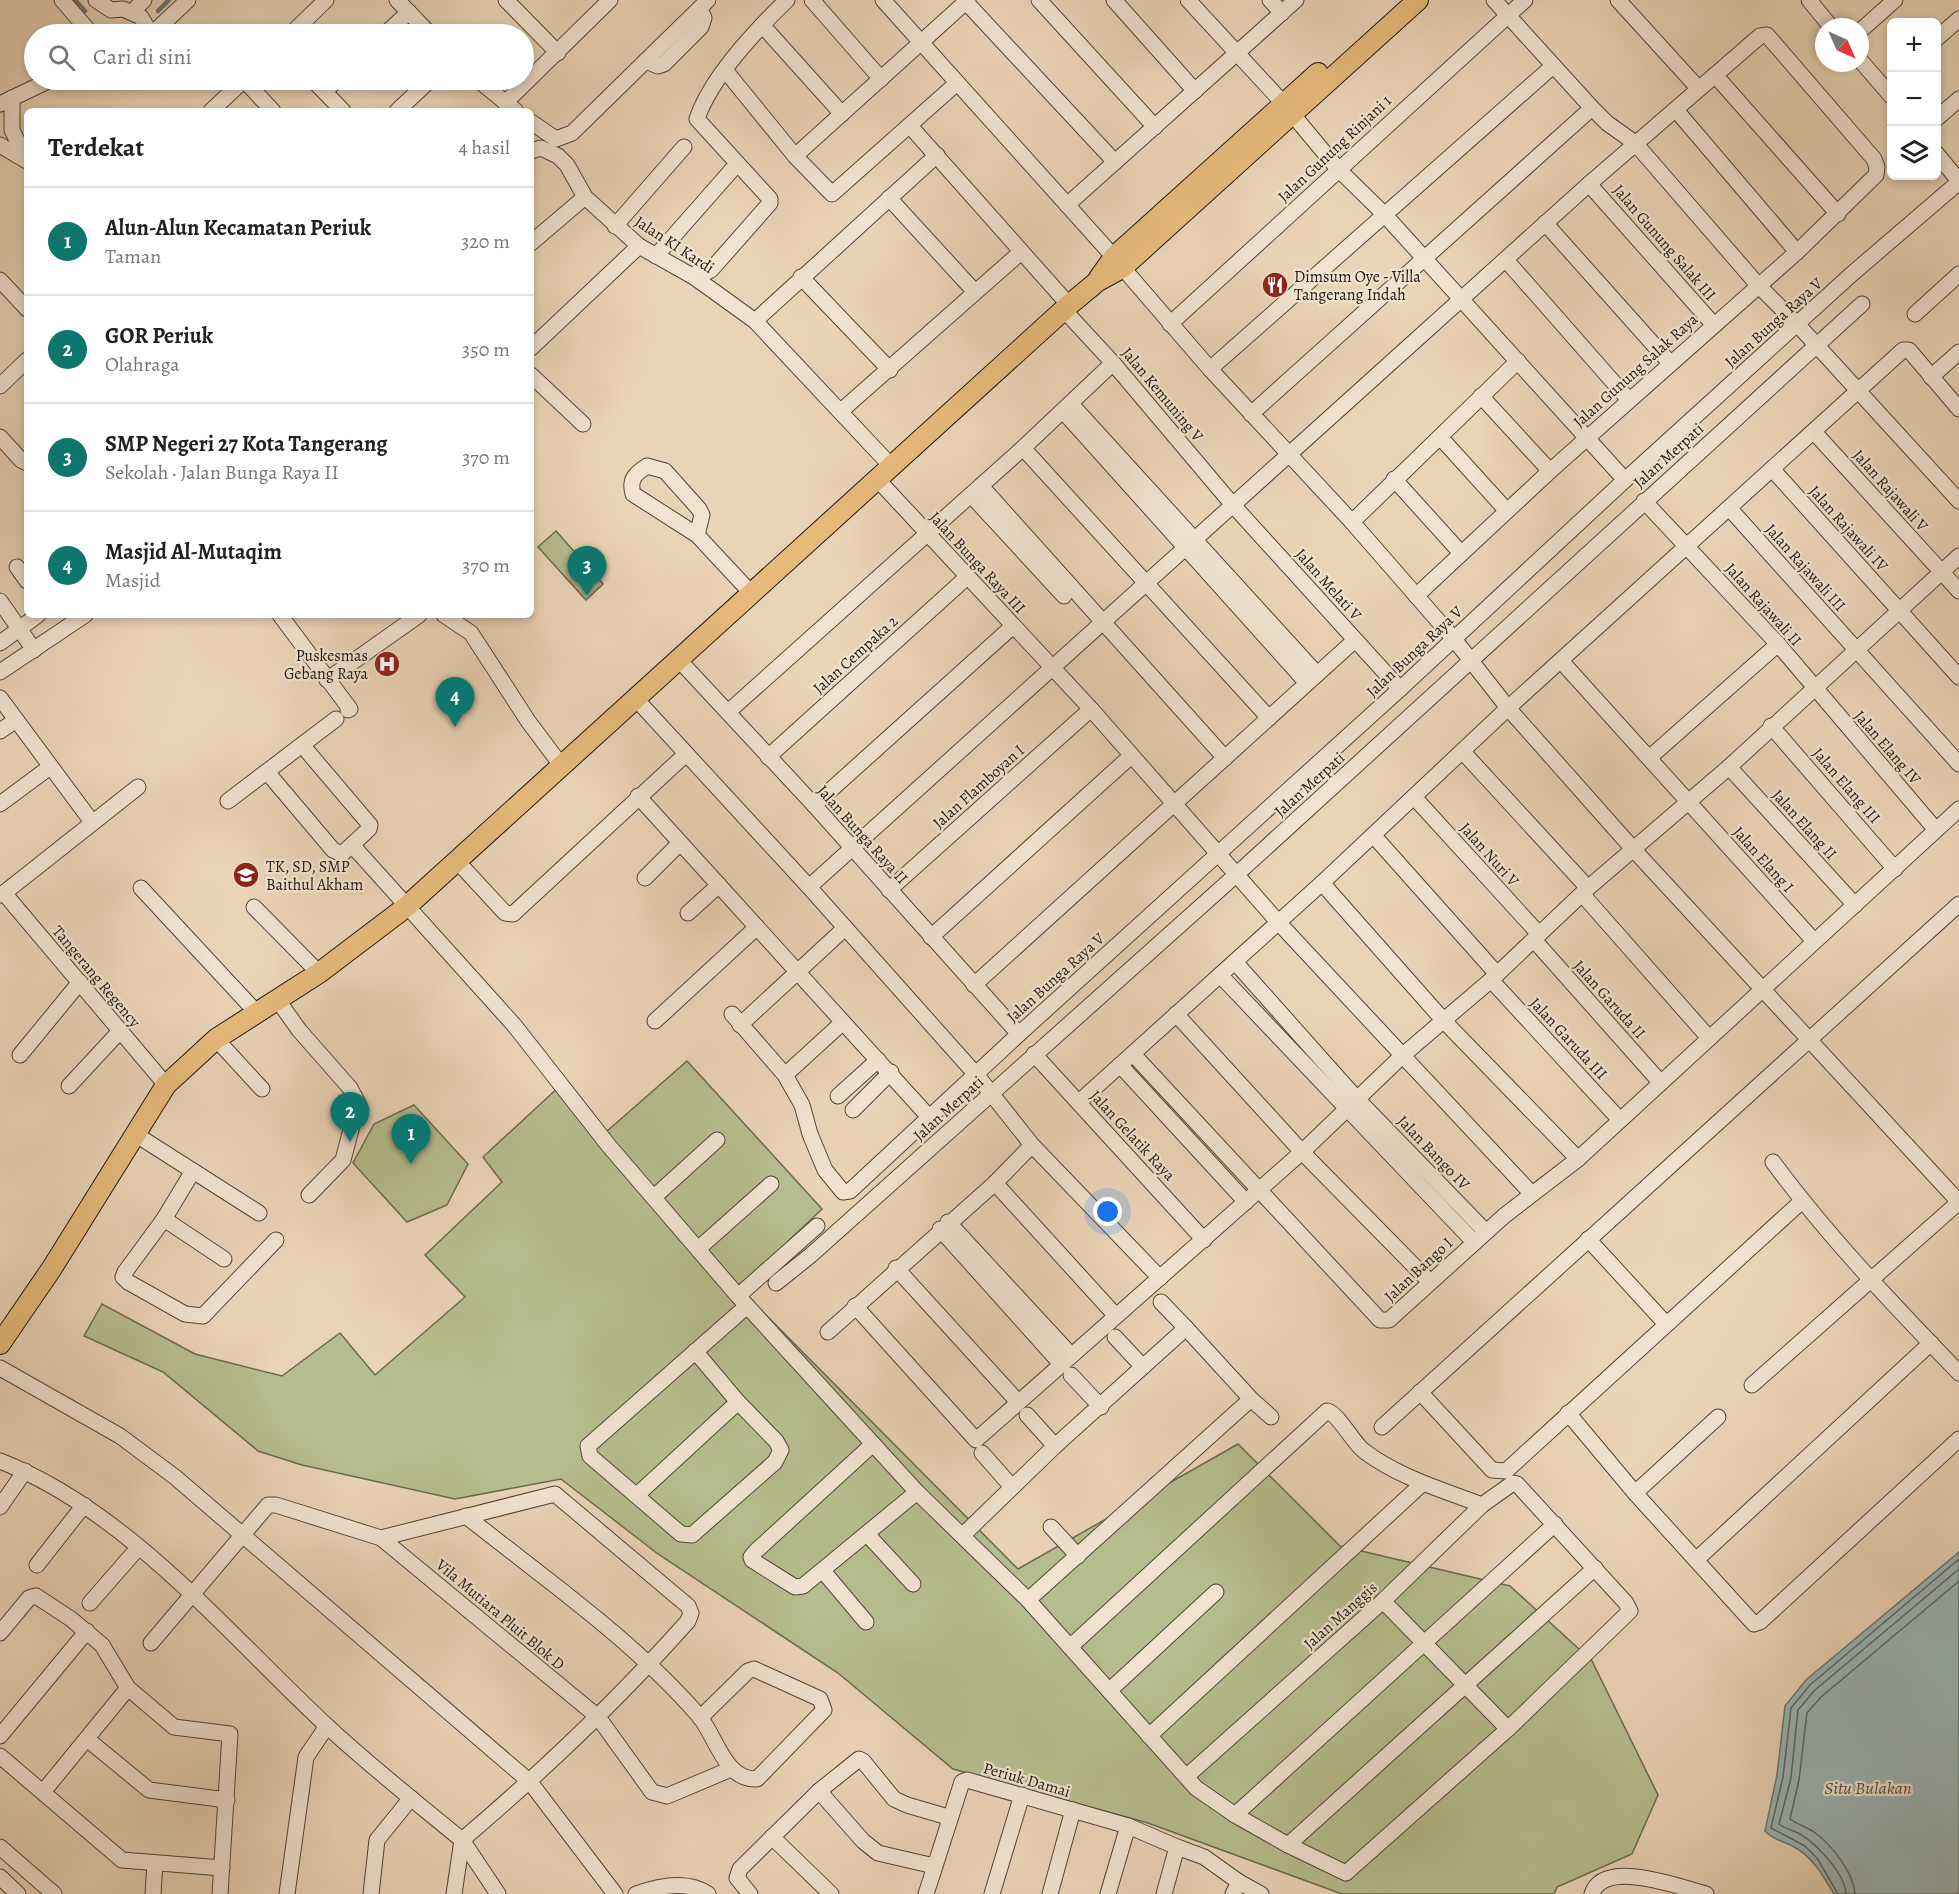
<!DOCTYPE html>
<html lang="id">
<head>
<meta charset="utf-8">
<style>
  :root { --surface:#fff; --page:#f6f6f6; --text:#202124; --muted:#757577; --line:#e0e0e0; --accent:#0f766e }
  body { margin:0; font-family:Alegreya,serif; background:var(--page); color:var(--text) }
  .controls { position:absolute; right:18px; top:18px; display:grid; overflow:hidden; border-radius:9px; box-shadow:0 3px 9px #0003 }
  .controls button { width:54px; height:54px; display:grid; place-items:center; padding:0; border:0; border-bottom:2px solid var(--line); background:var(--surface); color:var(--text); font:30px sans-serif }
  .compass { position:absolute; left:1815px; top:18px; width:54px; height:54px; border-radius:50%; background:var(--surface); box-shadow:0 3px 9px #0003; rotate:135deg }
  .you { position:absolute; left:1108px; top:1212px; width:21px; height:21px; margin:-15px; border:4px solid #fff; border-radius:50%; background:#1a73e8; box-shadow:0 0 0 9px #1a73e833 }
  .badge { display:grid; place-items:center; width:39px; height:39px; border-radius:50%; background:var(--accent); color:#fff; font-size:20px; font-weight:700 }
  .pin { position:absolute; translate:-50% -50px; filter:drop-shadow(0 2px 3px #0008) }
  .pin::after { content:''; position:absolute; top:32px; width:21px; height:18px; background:inherit; clip-path:polygon(0 0,100% 0,50% 100%) }
  .list { margin:0; padding:0; list-style:none }
  h2 { display:flex; justify-content:space-between; align-items:center; height:78px; margin:0; padding:0 24px; font-size:26px }
  h2 small { font-size:20px; font-weight:400; color:var(--muted) }
  .list li { display:grid; grid-template-columns:39px 1fr auto; gap:18px; align-items:center; box-sizing:border-box; height:108px; padding:0 24px; border-top:2px solid var(--line) }
  .list b { display:block; font-size:22px; white-space:nowrap }
  .list p { margin:0; font-size:20px; white-space:nowrap; color:var(--muted) }
  .list em { font-size:20px; font-style:normal; color:var(--muted) }
  .icon { flex:none; width:33px; height:33px; fill:none; stroke:currentColor; stroke-width:2; stroke-linecap:round; stroke-linejoin:round }
  .map { position:relative; flex:none; width:1959px; height:1894px; overflow:hidden }
  .search { position:absolute; background:var(--surface); box-shadow:0 3px 9px #0003; left:24px; top:24px; width:510px; height:66px; display:flex; align-items:center; gap:15px; box-sizing:border-box; padding:0 21px; border-radius:33px; color:var(--muted); font-size:22px }
  .panel { position:absolute; background:var(--surface); box-shadow:0 3px 9px #0003; left:24px; top:108px; width:510px; height:510px; border-radius:9px }
  .map>svg:first-child { display:block }
  .green { fill:#b6bd8e; stroke:#6b6a4e; stroke-width:1.5 }
  .water { fill:#9bb6b7; stroke:#6a7674; stroke-width:1.5 }
  .lines { fill:none; stroke-linecap:round; stroke-linejoin:round }
  .shore { stroke:#5e6663; stroke-width:1.5 }
  .stream { stroke:#6a7674; stroke-width:4.5 }
  .minor-casing { stroke:#524639; stroke-width:17 }
  .major-casing { stroke:#20170f; stroke-width:22 }
  .minor { stroke:#f1e3d0; stroke-width:15 }
  .major { stroke:#e5ba7b; stroke-width:20 }
  .labels { text-anchor:middle; stroke-width:4.5; stroke-linejoin:round; paint-order:stroke }
  .street-label { font-size:16px; fill:#20170f; stroke:#f1e3d0 }
  .poi-label { font-size:16px; fill:#20170f; stroke:#f1e3d0; text-anchor:start }
  .water-label { font-size:18px; font-style:italic; fill:#4b4f4a; stroke:#f1e3d0 }
</style>
</head>
<body>
<div class="map">
<svg width="1959" height="1894" viewBox="0 0 1959 1894">
  <rect width="100%" height="100%" fill="#ead4b6"/>
  <filter id="stains"><feTurbulence type="fractalNoise" baseFrequency=".00333" numOctaves="4"/><feColorMatrix values="0 0 0 0 .2 0 0 0 0 .09 0 0 0 0 .02 0 0 0 .5 -.17"/></filter>
  <radialGradient id="worn" r=".72"><stop offset=".6" stop-color="#630" stop-opacity="0"/><stop offset="1" stop-color="#630" stop-opacity=".3"/></radialGradient>
  <g class="green">
    <path d="M556,531L603,584L586,600L538,547Z"/>
    <path d="M687,1061L822,1209L739,1288L1018,1569L1238,1444L1340,1546L1510,1586L1592,1661L1658,1795L1632,1854L1557,1887L1554,1894H1342L1148,1823L953,1769L838,1673L658,1554L561,1479L455,1499L302,1465L258,1451L163,1372L84,1336L102,1304L195,1354L282,1376L340,1333L375,1375L465,1297L425,1255L502,1182L483,1157L561,1085L606,1132Z"/>
    <path d="M414,1105L468,1164L447,1205L407,1222L353,1163L374,1124Z"/>
  </g>
  <path class="water" d="M1959,1552V1894H1834C1823,1876 1813,1857 1794,1847C1784,1841 1773,1840 1765,1831L1777,1775L1785,1706L1806,1680Z"/>
  <g class="lines">
    <g class="shore">
      <path d="M1838,1894L1817,1858L1805,1846L1771,1828L1783,1777L1791,1708L1810,1685L1959,1559"/>
      <path d="M1846,1894C1845,1874 1817,1844 1800,1834C1793,1830 1785,1829 1779,1824L1791,1778L1798,1710L1815,1690L1959,1569"/>
      <path d="M1855,1894C1854,1873 1831,1844 1814,1832C1806,1827 1797,1824 1790,1819L1799,1780L1807,1713L1821,1697L1959,1581"/>
    </g>
    <g class="stream">
      <path d="M75,0L85,11"/>
      <path d="M158,11L169,0"/>
    </g>
    <g class="minor-casing">
      <g id="minor">
        <path d="M62,0L88,30L86,34"/>
        <path d="M96,0L111,10L123,9L141,17L151,34"/>
        <path d="M397,0L430,34"/>
        <path d="M506,0L558,53"/>
        <path d="M812,0L881,79"/>
        <path d="M883,0L1104,246L1210,369L1352,522L1454,639L1508,708L1634,850L1959,1202"/>
        <path d="M964,0L1115,162"/>
        <path d="M1039,0L1155,127"/>
        <path d="M1114,0L1195,91"/>
        <path d="M1188,0L1283,103L1338,169L1384,214L1625,480"/>
        <path d="M1270,0L1282,13"/>
        <path d="M1494,0L1592,108L1607,123L1635,143L1758,285L1798,325L1959,501"/>
        <path d="M1809,0L1831,27"/>
        <path d="M132,12L144,0"/>
        <path d="M762,25L842,114"/>
        <path d="M1860,31L1895,0"/>
        <path d="M152,34L188,0"/>
        <path d="M291,34L326,0"/>
        <path d="M385,34L409,12"/>
        <path d="M1936,39L1959,19"/>
        <path d="M1860,60L1892,97"/>
        <path d="M646,61L658,66L664,64L701,27L704,18L700,8"/>
        <path d="M725,70L795,156L832,194L957,83"/>
        <path d="M1715,75L1838,214"/>
        <path d="M313,80L343,111"/>
        <path d="M478,80L516,111"/>
        <path d="M325,91L337,80"/>
        <path d="M12,98V130L27,161"/>
        <path d="M505,103L610,0"/>
        <path d="M0,104L50,80"/>
        <path d="M1676,110L1797,252"/>
        <path d="M211,111L244,80L273,111"/>
        <path d="M397,111L430,80"/>
        <path d="M1936,119L1959,99"/>
        <path d="M531,122L556,139L572,133L708,0"/>
        <path d="M910,126L1069,305"/>
        <path d="M0,145L25,160"/>
        <path d="M531,151L541,148L558,156L567,165L585,197L639,246L694,277L755,321"/>
        <path d="M1936,153L1959,181"/>
        <path d="M795,156L968,0"/>
        <path d="M1589,184L1713,324"/>
        <path d="M889,198L975,292"/>
        <path d="M1067,205L1296,0"/>
        <path d="M1545,223L1670,363"/>
        <path d="M615,226L684,147"/>
        <path d="M531,243L585,197"/>
        <path d="M656,256L737,164"/>
        <path d="M1506,260L1629,400"/>
        <path d="M694,277L700,270L705,273L711,270L770,203V199L697,119C710,79 757,29 787,0"/>
        <path d="M801,277L890,370"/>
        <path d="M0,280L27,309"/>
        <path d="M1064,310L1113,363L1232,504L1400,689"/>
        <path d="M1915,314L1959,274"/>
        <path d="M1170,324L1525,0"/>
        <path d="M531,348L639,246"/>
        <path d="M1210,369L1553,66"/>
        <path d="M531,375L583,424"/>
        <path d="M1931,377L1959,352"/>
        <path d="M0,386L27,360"/>
        <path d="M1481,396L1550,471"/>
        <path d="M1071,404L1317,674"/>
        <path d="M841,411L1021,252"/>
        <path d="M1063,411L1307,683"/>
        <path d="M1251,414L1592,108"/>
        <path d="M1814,432L1959,591"/>
        <path d="M0,437L21,460L27,463"/>
        <path d="M1440,437L1507,511"/>
        <path d="M1023,448L1269,718"/>
        <path d="M892,467L755,321L937,155"/>
        <path d="M1773,470L1959,677"/>
        <path d="M1394,479L1460,552"/>
        <path d="M878,480L1091,709L1278,922L1531,1193"/>
        <path d="M981,486L1225,758"/>
        <path d="M971,495L1064,596"/>
        <path d="M1644,501L1778,644L1936,830"/>
        <path d="M1730,509L1959,764"/>
        <path d="M1352,522L1518,361"/>
        <path d="M697,535L702,515L699,509L665,471L647,466C635,474 629,479 633,494L697,535L752,594"/>
        <path d="M17,567L27,581"/>
        <path d="M1416,596L1550,471L1797,252L1876,175L1877,167L1874,159L1767,35L1760,36L1699,89"/>
        <path d="M0,601L34,650"/>
        <path d="M280,615L350,709L348,710"/>
        <path d="M444,615L471,633L528,721L561,765"/>
        <path d="M0,643L38,615"/>
        <path d="M679,660L814,805L1019,1034"/>
        <path d="M1562,662L1814,941"/>
        <path d="M0,672L85,615"/>
        <path d="M327,680L419,615"/>
        <path d="M0,698L92,822"/>
        <path d="M636,699L809,887L979,1078L1032,1145L1160,1278"/>
        <path d="M728,712L1023,448L1113,363"/>
        <path d="M1771,726L1895,869"/>
        <path d="M0,731L16,720"/>
        <path d="M1463,752L1588,888"/>
        <path d="M768,757L966,578"/>
        <path d="M1649,758L1778,644"/>
        <path d="M1729,767L1855,905"/>
        <path d="M267,772L333,850L342,854L369,829L370,825L302,745"/>
        <path d="M638,796L929,1117"/>
        <path d="M1414,797L1539,934"/>
        <path d="M228,801L336,719"/>
        <path d="M0,804L50,767"/>
        <path d="M814,805L1013,626"/>
        <path d="M1373,835L1497,974"/>
        <path d="M352,845L514,1025L609,1146L738,1296L917,1492L1028,1600L1196,1788L1235,1815L1288,1845L1346,1873L1508,1729L1630,1611L1626,1603L1517,1484L1513,1483L1482,1505L1383,1601L1187,1776"/>
        <path d="M456,860L505,913L513,914L686,754"/>
        <path d="M645,878L680,843"/>
        <path d="M1322,883L1444,1021L1578,1159"/>
        <path d="M809,887L1589,184L1699,89L1618,0"/>
        <path d="M141,888L256,1012"/>
        <path d="M889,890L1091,709"/>
        <path d="M4,893L138,787"/>
        <path d="M1582,894L1709,1038"/>
        <path d="M0,895L4,893L166,1085"/>
        <path d="M254,907L319,973"/>
        <path d="M688,913L719,885"/>
        <path d="M931,937L1131,756"/>
        <path d="M1534,940L1660,1082"/>
        <path d="M1235,962L1356,1098L1486,1232"/>
        <path d="M1220,975L1474,1242"/>
        <path d="M1491,980L1620,1120"/>
        <path d="M974,985L1355,640"/>
        <path d="M277,999L299,1030L350,1088L358,1103L343,1160L309,1195"/>
        <path d="M732,1014L785,1075L802,1105L810,1134L825,1170L843,1192L850,1191L1019,1034L1400,689L1625,480L1853,273L1959,182"/>
        <path d="M1176,1014L1302,1152L1429,1281"/>
        <path d="M655,1021L757,927"/>
        <path d="M740,1025L845,928"/>
        <path d="M216,1039L262,1089"/>
        <path d="M1034,1054L1204,1240"/>
        <path d="M1133,1054L1380,1320H1389L1504,1216L1578,1159L1959,809"/>
        <path d="M20,1055L80,982"/>
        <path d="M1120,1065L1246,1202"/>
        <path d="M785,1075L842,1023"/>
        <path d="M69,1086L120,1031"/>
        <path d="M838,1096L878,1060"/>
        <path d="M1079,1102L1322,883L1508,708L1903,350H1909L1959,409"/>
        <path d="M853,1110L891,1072"/>
        <path d="M135,1134L259,1213"/>
        <path d="M1773,1162C1829,1238 1894,1305 1959,1373"/>
        <path d="M193,1171L164,1219L125,1272L123,1277L128,1282L185,1314L203,1316L276,1240"/>
        <path d="M995,1183L1116,1316"/>
        <path d="M654,1197L717,1140"/>
        <path d="M164,1219L224,1259"/>
        <path d="M948,1222L1071,1355"/>
        <path d="M940,1229L1061,1364"/>
        <path d="M1588,1239L1666,1324"/>
        <path d="M698,1249L771,1184"/>
        <path d="M896,1268L1018,1402"/>
        <path d="M776,1283L811,1255L1237,874L1862,304"/>
        <path d="M738,1296L817,1226"/>
        <path d="M1161,1302L1186,1328"/>
        <path d="M855,1306L976,1440L1302,1152L1403,1055L1491,980L1588,888L1729,767L1959,556"/>
        <path d="M828,1332L995,1183L1032,1145"/>
        <path d="M1115,1337L1143,1367"/>
        <path d="M695,1351L738,1402L776,1441L781,1450L775,1462L692,1535L681,1534L590,1456L588,1446L747,1306"/>
        <path d="M0,1368L120,1436L175,1477L530,1782L615,1894"/>
        <path d="M1071,1375L1101,1407"/>
        <path d="M1752,1385L1959,1202"/>
        <path d="M1420,1392L1492,1470L1506,1471L1802,1201"/>
        <path d="M1568,1413L1635,1493L1754,1624L1760,1622L1959,1439"/>
        <path d="M1027,1415L1055,1446"/>
        <path d="M1382,1427L1959,904"/>
        <path d="M873,1444L756,1551L751,1557L752,1560L795,1587L803,1586L917,1492"/>
        <path d="M982,1453L1012,1487"/>
        <path d="M0,1461C128,1511 228,1634 327,1726C370,1766 417,1803 462,1840C542,1772 618,1700 688,1621L691,1613L688,1606L555,1494L381,1538L598,1717L652,1792L667,1796L731,1769"/>
        <path d="M1635,1493L1718,1417"/>
        <path d="M637,1495L738,1402"/>
        <path d="M0,1507L25,1471"/>
        <path d="M466,1516C545,1579 632,1639 699,1716C716,1736 725,1781 757,1779L824,1710L820,1699L754,1669L748,1671L700,1718"/>
        <path d="M1051,1527L1078,1556"/>
        <path d="M867,1534L913,1584"/>
        <path d="M963,1535L1055,1446L1186,1328L1251,1399L1271,1417"/>
        <path d="M1696,1560L1931,1343"/>
        <path d="M37,1565L84,1505"/>
        <path d="M823,1571L866,1622"/>
        <path d="M1028,1600L1251,1399"/>
        <path d="M1383,1601L1508,1729"/>
        <path d="M90,1603L138,1548"/>
        <path d="M0,1633L29,1598L36,1596L71,1619L102,1645L128,1688L174,1727L230,1734L220,1894"/>
        <path d="M151,1643L268,1505H276L381,1538"/>
        <path d="M1070,1647L1327,1411C1338,1413 1353,1443 1364,1451C1398,1477 1443,1490 1482,1505"/>
        <path d="M1110,1690L1216,1592"/>
        <path d="M0,1736L87,1631"/>
        <path d="M1149,1736L1423,1483"/>
        <path d="M87,1739L149,1790L227,1800"/>
        <path d="M0,1756L122,1860L222,1868"/>
        <path d="M819,1791L863,1841L878,1853L934,1866"/>
        <path d="M43,1792L128,1688"/>
        <path d="M1235,1815L1555,1524"/>
        <path d="M772,1837L831,1894"/>
        <path d="M462,1840L498,1894"/>
        <path d="M1288,1845L1595,1568"/>
        <path d="M0,1847L54,1894"/>
        <path d="M0,1877L18,1894"/>
        <path d="M1239,1882L1261,1894"/>
        <path d="M153,1894L155,1863"/>
        <path d="M287,1894L306,1757L327,1726"/>
        <path d="M371,1894L377,1840L411,1798"/>
        <path d="M454,1894L462,1840"/>
        <path d="M636,1894C658,1886 688,1880 708,1894"/>
        <path d="M750,1894L737,1878L740,1869L819,1791L859,1759L863,1761L894,1799L907,1805L948,1817"/>
        <path d="M926,1894L962,1782L967,1780L1128,1826L1177,1847"/>
        <path d="M992,1894L1022,1795"/>
        <path d="M1050,1894L1073,1810"/>
        <path d="M1108,1894L1128,1826"/>
        <path d="M1164,1894L1177,1847L1204,1857L1239,1882L1233,1894"/>
        <path d="M1592,1894C1604,1858 1679,1887 1706,1894"/>
      </g>
    </g>
    <g class="major-casing">
      <g id="major">
        <path d="M1099,278L1114,257L1318,73"/>
        <path d="M0,1344L52,1268L166,1085L216,1039L319,973L406,907L1069,305L1098,281L1122,268L1418,0"/>
      </g>
    </g>
    <use href="#minor" class="minor"/>
    <use href="#major" class="major"/>
  </g>
  <defs>
    <g id="restaurant-disc" transform="scale(1.35)"><circle r="9.5" fill="#8f2418" stroke="#f1e3d0"/><path d="M-5-6h1v4h1v-4h1v4h1v-4h1v5L-1.5 .5V6h-2V.5L-5-1ZM5-6V6H3V1.5H1.5Q1.5-4 5-6Z" fill="#fff"/></g>
    <g id="hospital-disc" transform="scale(1.35)"><circle r="9.5" fill="#8f2418" stroke="#f1e3d0"/><path d="M-5-5h3v3.5h4V-5h3V5h-3V1.5h-4V5h-3Z" fill="#fff"/></g>
    <g id="school-disc" transform="scale(1.35)"><circle r="9.5" fill="#8f2418" stroke="#f1e3d0"/><path d="M0-5L7-2L0 1L-7-2ZM-4 1L0 2.5L4 1V4Q0 6-4 4Z" fill="#fff"/></g>
  </defs>
  <g fill-rule="evenodd">
    <use href="#restaurant-disc" x="1275" y="285"/>
    <use href="#hospital-disc" x="387" y="664"/>
    <use href="#school-disc" x="246" y="875"/>
  </g>
  <g class="labels">
    <g class="street-label">
      <text transform="translate(1334 148) rotate(-43)" y="6">Jalan Gunung Rinjani 1</text>
      <text transform="translate(1665 242) rotate(49)" y="6">Jalan Gunung Salak III</text>
      <text transform="translate(675 244) rotate(33)" y="6">Jalan KI Kardi</text>
      <text transform="translate(1773 322) rotate(-42)" y="6">Jalan Bunga Raya V</text>
      <text transform="translate(1635 370) rotate(-42)" y="6">Jalan Gunung Salak Raya</text>
      <text transform="translate(1163 394) rotate(50)" y="6">Jalan Kemuning V</text>
      <text transform="translate(1668 455) rotate(-42)" y="6">Jalan Merpati</text>
      <text transform="translate(1891 490) rotate(48)" y="6">Jalan Rajawali V</text>
      <text transform="translate(1849 528) rotate(48)" y="6">Jalan Rajawali IV</text>
      <text transform="translate(978 562) rotate(47)" y="6">Jalan Bunga Raya III</text>
      <text transform="translate(1806 567) rotate(48)" y="6">Jalan Rajawali III</text>
      <text transform="translate(1329 584) rotate(48)" y="6">Jalan Melati V</text>
      <text transform="translate(1764 604) rotate(48)" y="6">Jalan Rajawali II</text>
      <text transform="translate(1414 651) rotate(-43)" y="6">Jalan Bunga Raya V</text>
      <text transform="translate(855 654) rotate(-42)" y="6">Jalan Cempaka 2</text>
      <text transform="translate(1888 747) rotate(49)" y="6">Jalan Elang IV</text>
      <text transform="translate(1309 784) rotate(-42)" y="6">Jalan Merpati</text>
      <text transform="translate(1847 785) rotate(49)" y="6">Jalan Elang III</text>
      <text transform="translate(978 786) rotate(-42)" y="6">Jalan Flamboyan I</text>
      <text transform="translate(1805 824) rotate(48)" y="6">Jalan Elang II</text>
      <text transform="translate(863 834) rotate(48)" y="6">Jalan Bunga Raya II</text>
      <text transform="translate(1490 854) rotate(48)" y="6">Jalan Nuri V</text>
      <text transform="translate(1764 859) rotate(48)" y="6">Jalan Elang I</text>
      <text transform="translate(97 976) rotate(50)" y="6">Tangerang Regency</text>
      <text transform="translate(1055 977) rotate(-42)" y="6">Jalan Bunga Raya V</text>
      <text transform="translate(1610 999) rotate(48)" y="6">Jalan Garuda II</text>
      <text transform="translate(1569 1038) rotate(47)" y="6">Jalan Garuda III</text>
      <text transform="translate(948 1108) rotate(-42)" y="6">Jalan Merpati</text>
      <text transform="translate(1133 1135) rotate(47)" y="6">Jalan Gelatik Raya</text>
      <text transform="translate(1434 1152) rotate(46)" y="6">Jalan Bango IV</text>
      <text transform="translate(1418 1269) rotate(-43)" y="6">Jalan Bango I</text>
      <text transform="translate(501 1614) rotate(40)" y="6">Vila Mutiara Pluit Blok D</text>
      <text transform="translate(1340 1615) rotate(-42)" y="6">Jalan Manggis</text>
      <text transform="translate(1027 1779) rotate(16)" y="6">Periuk Damai</text>
    </g>
    <g class="poi-label">
      <text x="1294" y="282">Dimsum Oye - Villa<tspan x="1294" dy="18">Tangerang Indah</tspan></text>
      <text x="368" y="661" text-anchor="end">Puskesmas<tspan x="368" dy="18">Gebang Raya</tspan></text>
      <text x="266" y="872">TK, SD, SMP<tspan x="266" dy="18">Baithul Akham</tspan></text>
    </g>
    <g class="water-label">
      <text x="1868" y="1794">Situ Bulakan</text>
    </g>
  </g>
  <rect width="100%" height="100%" filter="url(#stains)"/>
  <rect width="100%" height="100%" fill="url(#worn)"/>
</svg>
<div class="controls">
<button>+</button>
<button>−</button>
<button><svg class="icon" aria-label="layers" viewBox="0 0 24 24"><path d="M12 4l9 5-9 5-9-5zM3 14l9 5 9-5"/></svg></button>
</div>
<svg class="compass" viewBox="-18 -18 36 36"><path d="M0-13l5 13h-10z" fill="#e53935"/><path d="M0 13l5-13h-10z" fill="#757577"/></svg>
<div class="you"></div>
<div class="pin badge" style="left:411px;top:1164px">1</div>
<div class="pin badge" style="left:350px;top:1142px">2</div>
<div class="pin badge" style="left:587px;top:596px">3</div>
<div class="pin badge" style="left:455px;top:727px">4</div>
<div class="search"><svg class="icon" aria-label="search" viewBox="0 0 24 24"><circle cx="10" cy="10" r="6"/><path d="M15 15l6 6"/></svg>Cari di sini</div>
<section class="panel">
<h2>Terdekat<small>4 hasil</small></h2>
<ul class="list">
<li><span class="badge">1</span><div><b>Alun-Alun Kecamatan Periuk</b><p>Taman</p></div><em>320 m</em></li>
<li><span class="badge">2</span><div><b>GOR Periuk</b><p>Olahraga</p></div><em>350 m</em></li>
<li><span class="badge">3</span><div><b>SMP Negeri 27 Kota Tangerang</b><p>Sekolah · Jalan Bunga Raya II</p></div><em>370 m</em></li>
<li><span class="badge">4</span><div><b>Masjid Al-Mutaqim</b><p>Masjid</p></div><em>370 m</em></li>
</ul>
</section>
</div>
</body>
</html>
